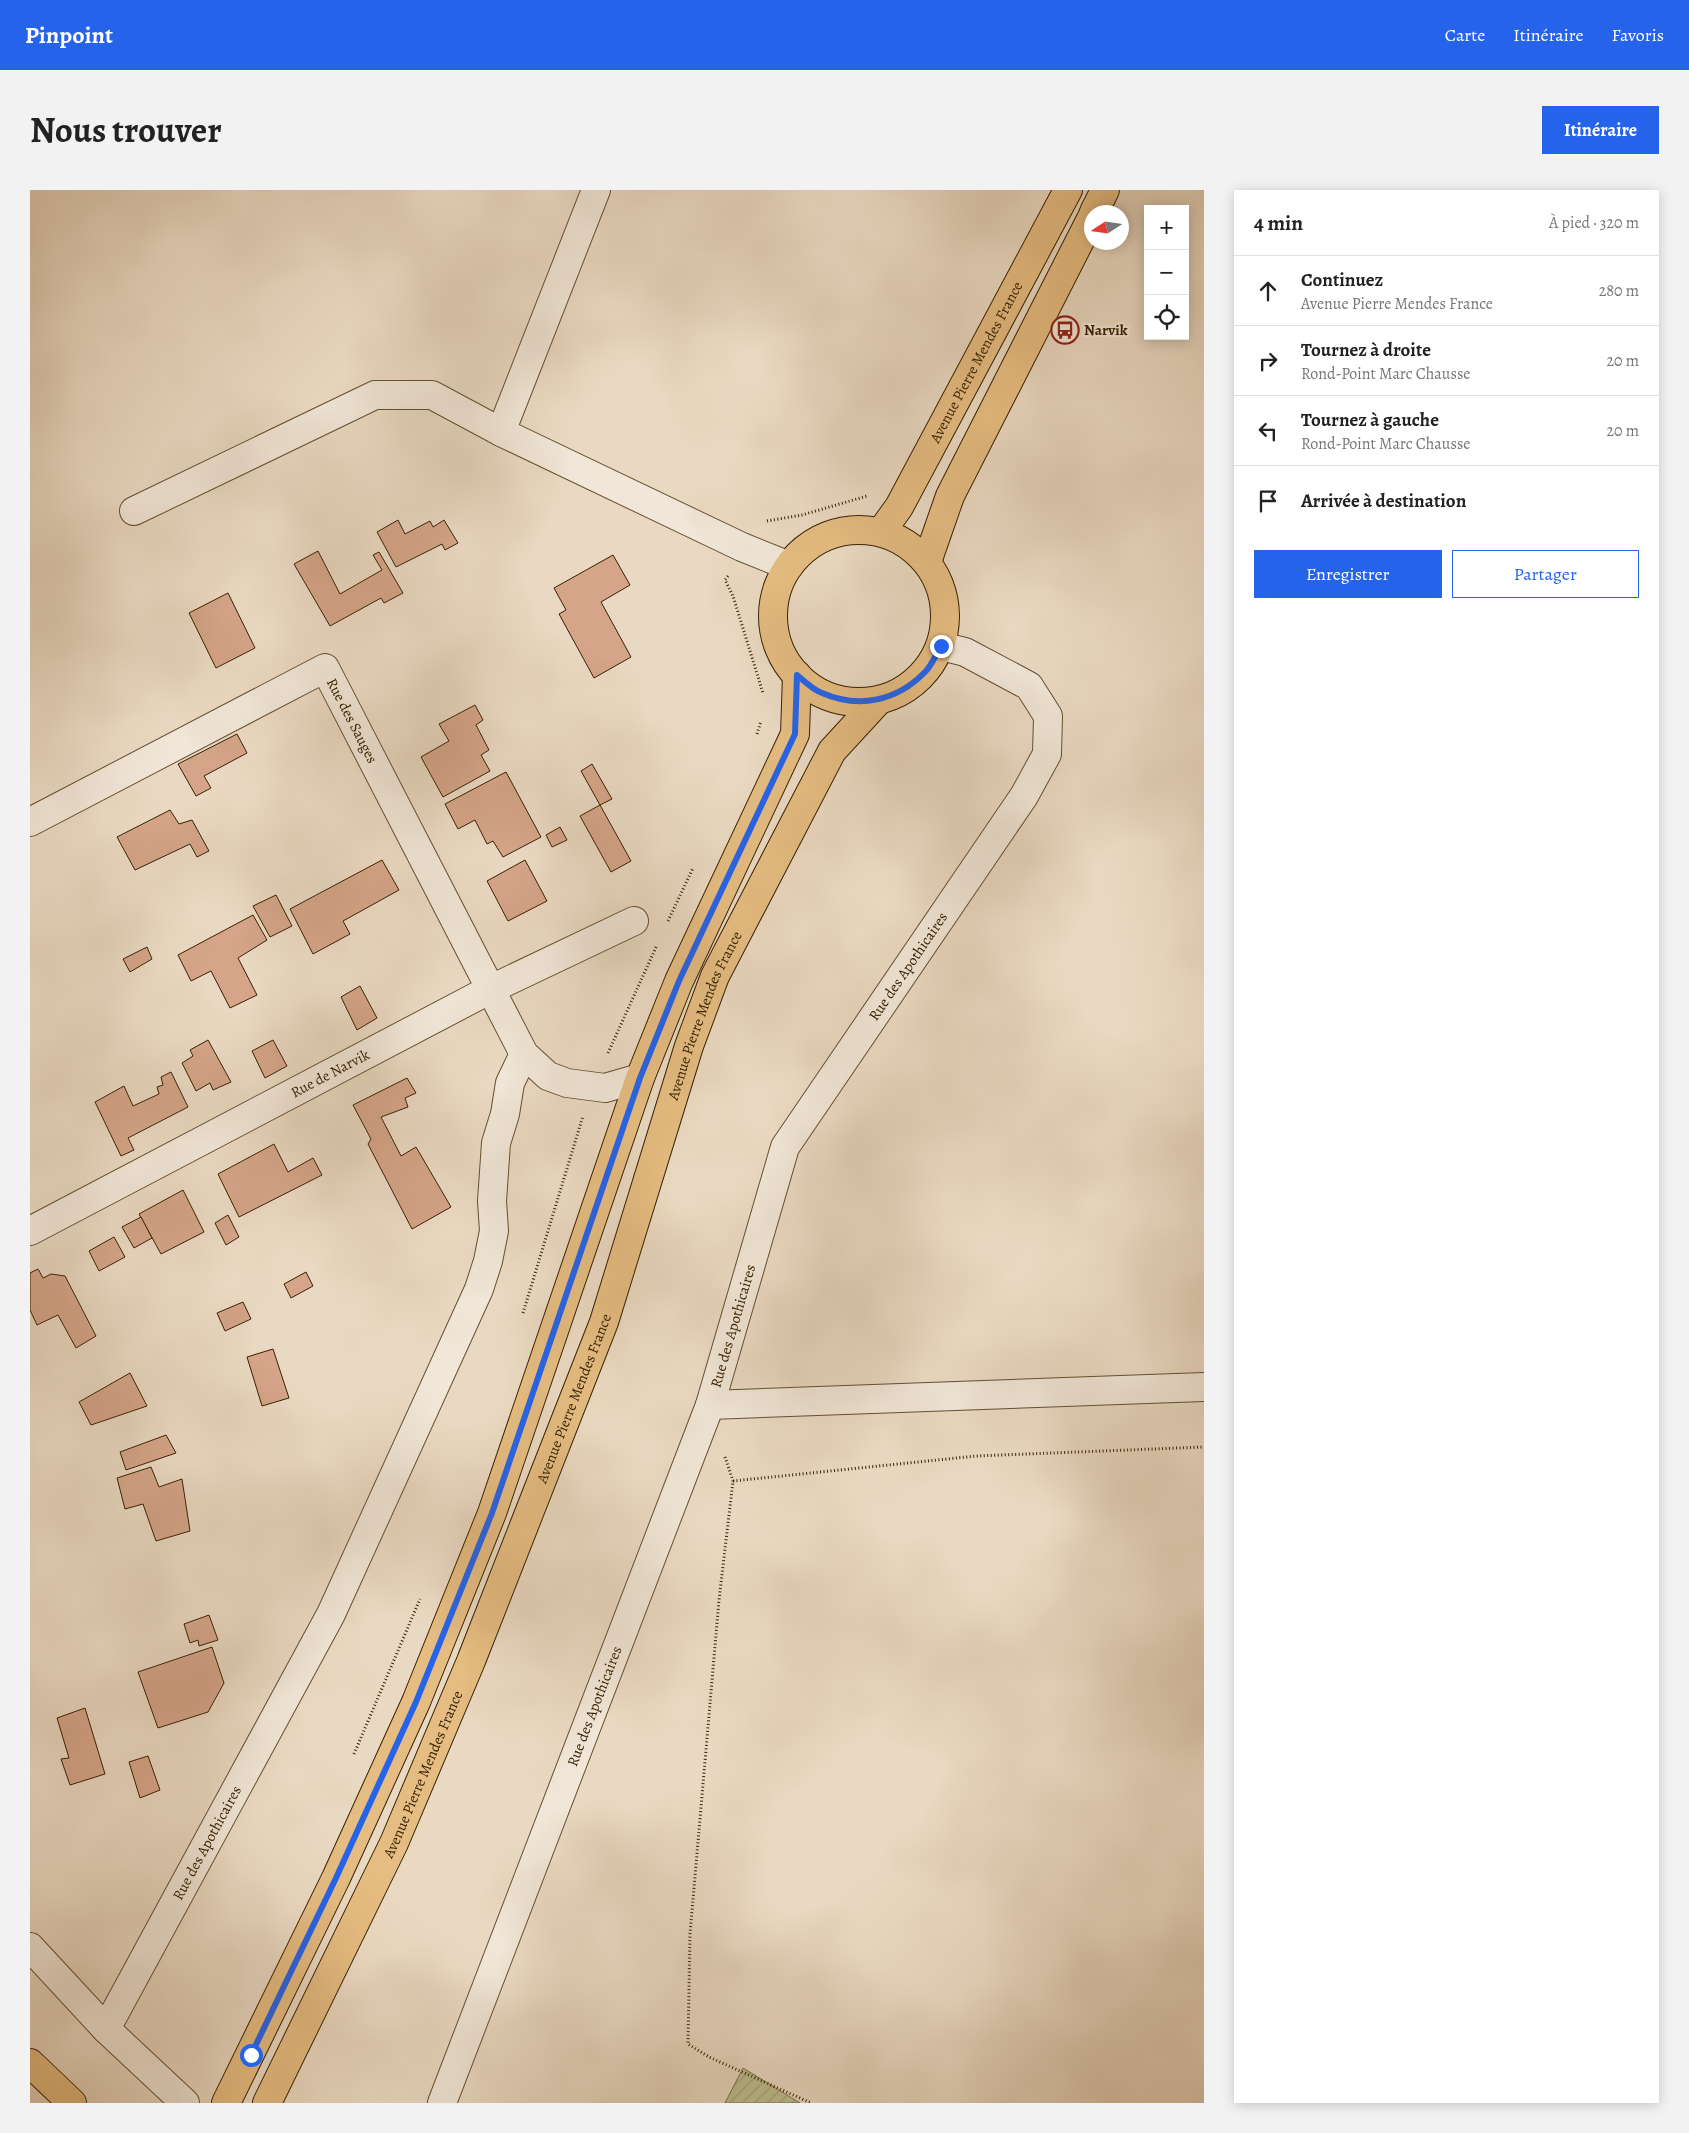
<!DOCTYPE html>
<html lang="fr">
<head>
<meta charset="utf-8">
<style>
  :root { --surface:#fff; --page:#f2f2f2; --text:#222; --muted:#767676; --line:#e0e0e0; --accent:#2563eb }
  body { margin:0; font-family:Alegreya,serif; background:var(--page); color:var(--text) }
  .controls { position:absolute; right:15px; top:15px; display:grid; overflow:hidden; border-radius:0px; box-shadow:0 2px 12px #0003 }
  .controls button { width:45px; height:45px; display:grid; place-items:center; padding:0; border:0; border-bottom:1px solid var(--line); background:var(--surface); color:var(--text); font:25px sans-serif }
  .compass { position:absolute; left:1054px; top:15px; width:45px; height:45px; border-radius:50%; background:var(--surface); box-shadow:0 2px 12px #0003; rotate:258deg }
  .stop { position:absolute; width:15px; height:15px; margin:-11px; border:4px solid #2563eb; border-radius:50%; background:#fff }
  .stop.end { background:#2563eb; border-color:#fff; box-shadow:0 1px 5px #0008 }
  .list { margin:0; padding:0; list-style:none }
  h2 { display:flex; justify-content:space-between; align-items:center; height:65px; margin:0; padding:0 20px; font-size:21px }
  h2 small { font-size:16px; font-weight:400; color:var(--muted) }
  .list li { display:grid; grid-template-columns:32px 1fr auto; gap:15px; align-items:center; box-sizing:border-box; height:70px; padding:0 20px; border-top:1px solid var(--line) }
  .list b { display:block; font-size:19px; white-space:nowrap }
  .list p { margin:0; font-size:16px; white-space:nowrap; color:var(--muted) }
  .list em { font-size:16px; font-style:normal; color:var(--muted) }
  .actions { display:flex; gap:10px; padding:15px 20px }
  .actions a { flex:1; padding:11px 0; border:1px solid var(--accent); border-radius:0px; text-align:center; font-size:18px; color:var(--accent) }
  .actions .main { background:var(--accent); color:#fff }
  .icon { flex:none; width:28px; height:28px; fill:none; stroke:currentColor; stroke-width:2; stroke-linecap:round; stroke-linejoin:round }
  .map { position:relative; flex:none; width:1174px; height:1913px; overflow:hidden; border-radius:0px }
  header { display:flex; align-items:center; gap:30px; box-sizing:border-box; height:70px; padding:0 25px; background:var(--accent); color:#fff }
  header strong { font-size:24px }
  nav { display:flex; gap:28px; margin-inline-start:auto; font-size:18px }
  .intro { display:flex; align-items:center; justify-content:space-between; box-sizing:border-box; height:120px; padding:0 30px }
  h1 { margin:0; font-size:35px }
  .button { padding:12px 22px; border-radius:0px; background:var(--accent); color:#fff; font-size:18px; font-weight:700 }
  main { display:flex; gap:30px; padding:0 30px }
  aside { flex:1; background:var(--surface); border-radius:0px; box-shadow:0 2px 12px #0003 }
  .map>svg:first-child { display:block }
  .garden { fill:url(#garden-furrows); stroke:#7a6f48 }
  .building { fill:#d5a489; stroke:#372102 }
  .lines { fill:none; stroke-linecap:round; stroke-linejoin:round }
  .minor-casing { stroke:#644f32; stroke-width:30 }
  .major-casing { stroke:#372102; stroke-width:30 }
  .highway-casing { stroke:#372102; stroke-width:30 }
  .path { stroke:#372102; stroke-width:3; stroke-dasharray:1 2.5; stroke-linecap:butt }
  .minor { stroke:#f1e6d7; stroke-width:28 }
  .major { stroke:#e5bc81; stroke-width:28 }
  .highway { stroke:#e5bc81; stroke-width:28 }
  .route { stroke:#2563eb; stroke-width:6 }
  .labels { text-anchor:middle; stroke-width:4.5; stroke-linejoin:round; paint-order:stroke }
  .poi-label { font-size:15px; font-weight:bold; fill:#372102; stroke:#f1e6d7; text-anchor:start }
  .street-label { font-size:15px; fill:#372102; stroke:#f1e6d7 }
</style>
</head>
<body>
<header>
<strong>Pinpoint</strong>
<nav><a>Carte</a><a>Itinéraire</a><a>Favoris</a></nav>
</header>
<div class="intro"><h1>Nous trouver</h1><a class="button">Itinéraire</a></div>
<main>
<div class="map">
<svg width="1174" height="1913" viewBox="0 0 1174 1913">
  <defs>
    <pattern id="garden-furrows" width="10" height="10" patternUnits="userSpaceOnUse" patternTransform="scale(1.25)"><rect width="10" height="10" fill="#bdbd8f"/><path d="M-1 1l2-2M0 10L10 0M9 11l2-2" fill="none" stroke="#a3a27a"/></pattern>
  </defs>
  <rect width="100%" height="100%" fill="#ead9c2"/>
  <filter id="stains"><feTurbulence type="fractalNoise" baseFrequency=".004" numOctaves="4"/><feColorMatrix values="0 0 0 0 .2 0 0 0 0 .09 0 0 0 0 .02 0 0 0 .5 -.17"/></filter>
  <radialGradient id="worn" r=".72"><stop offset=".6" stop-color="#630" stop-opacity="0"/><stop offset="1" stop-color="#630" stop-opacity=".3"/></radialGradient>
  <path class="garden" d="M713,1878L770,1913H695Z"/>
  <g class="building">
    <path d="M368,330L375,344L400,331L403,337L414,330L428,353L415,360L412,354L366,377L347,342Z"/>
    <path d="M288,361L310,404L352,380L343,365L349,362L373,403L354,413L351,408L300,436L264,374Z"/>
    <path d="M583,365L600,395L571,412L601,467L564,488L529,424L536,420L524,398Z"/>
    <path d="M198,403L225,458L186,478L159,423Z"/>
    <path d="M445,515L453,530L446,535L459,560L451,565L460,581L413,607L391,567L419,551L409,534Z"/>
    <path d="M207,544L217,563L174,586L181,598L166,606L148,574Z"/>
    <path d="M562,574L582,609L570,615L551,581Z"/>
    <path d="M476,582L511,647L473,667L463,651L457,654L445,630L428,639L415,614Z"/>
    <path d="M570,615L601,671L581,682L550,626Z"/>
    <path d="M140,620L149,634L162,630L179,661L167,667L160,654L105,680L87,647Z"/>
    <path d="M530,637L537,650L522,657L516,645Z"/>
    <path d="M352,670L369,700L313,731L320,744L283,764L260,719Z"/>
    <path d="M495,670L517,711L478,731L457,691Z"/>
    <path d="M246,705L262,736L240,747L223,716Z"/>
    <path d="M223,725L237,750L208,768L227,805L200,818L181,781L161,791L148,765Z"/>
    <path d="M117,757L122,769L100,782L93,769Z"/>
    <path d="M330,796L347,828L327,840L311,807Z"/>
    <path d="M178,850L201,892L183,900L180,893L166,901L152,873L163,866L160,860Z"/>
    <path d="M243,850L257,876L235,888L222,861Z"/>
    <path d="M141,882L158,917L98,948L104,960L91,966L65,912L94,896L103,916L129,904L127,897L133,895L131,887Z"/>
    <path d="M377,888L386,903L375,908L378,917L351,927L371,966L386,957L421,1017L382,1039L338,954L341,949L323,915Z"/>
    <path d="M244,954L258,982L283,968L292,985L209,1027L188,984Z"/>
    <path d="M153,1000L174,1042L131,1064L109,1024Z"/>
    <path d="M198,1025L209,1047L196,1055L185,1033Z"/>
    <path d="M111,1027L122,1048L104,1058L92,1037Z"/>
    <path d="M84,1047L95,1067L69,1081L59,1061Z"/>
    <path d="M8,1079L13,1088L21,1084L35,1086L66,1146L46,1158L28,1125L7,1135L0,1120V1083Z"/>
    <path d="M276,1082L283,1096L261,1108L254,1094Z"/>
    <path d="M213,1112L221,1129L195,1141L187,1123Z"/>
    <path d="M243,1159L259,1208L232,1216L217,1167Z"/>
    <path d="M100,1183L117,1216L61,1235L49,1212Z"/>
    <path d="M136,1245L146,1263L96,1280L90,1262Z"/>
    <path d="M121,1277L129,1297L152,1289L160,1341L126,1351L113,1314L95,1319L87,1288Z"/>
    <path d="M179,1425L188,1450L169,1456L168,1450L160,1453L154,1434Z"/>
    <path d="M182,1457L194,1493L178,1522L128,1538L108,1482Z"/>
    <path d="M55,1518L75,1584L40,1595L31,1569L39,1568L27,1528Z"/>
    <path d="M118,1566L130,1600L110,1608L99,1572Z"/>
  </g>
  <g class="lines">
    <g class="minor-casing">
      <g id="minor">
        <path d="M471,242L566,0"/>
        <path d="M104,321L345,205H402L471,242L712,357L759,376"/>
        <path id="s1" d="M0,632L295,478L494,864L518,886L537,893L575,898L610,888"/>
        <path id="s2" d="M0,1041L459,800L604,731"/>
        <path d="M680,1215L1174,1197"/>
        <path d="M0,1757L76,1839"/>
        <path id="s3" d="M155,1913L76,1839L301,1424L449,1099L458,1071L464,1041L462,1011L466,953L475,924L480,893L494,864"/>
        <path id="s4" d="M412,1913L680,1215L755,957L994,606L1017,564L1018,526L999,496L935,462L911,456"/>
      </g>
    </g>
    <g class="major-casing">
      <g id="major">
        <path d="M1064,22L1075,0"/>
        <circle cx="829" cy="426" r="86"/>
        <path id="s5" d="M851,342L869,317L1038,0"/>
        <path d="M897,372L920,306L1062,27"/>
        <path d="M196,1913L306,1688L386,1512L462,1323L610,888L649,791L765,544L767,485"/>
        <path id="s6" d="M237,1913L364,1653L441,1471L574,1132L659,856L685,786L802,561L848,511"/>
      </g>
    </g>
    <g class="highway-casing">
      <path id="highway" d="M0,1873L42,1913"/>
    </g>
    <g class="path">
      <path d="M737,331L772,325L837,306"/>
      <path d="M698,386L695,390L703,406L733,503"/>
      <path d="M727,544L731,531"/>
      <path d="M638,731L663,678"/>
      <path d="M578,863L627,755"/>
      <path d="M493,1123L553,926"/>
      <path d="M695,1267L703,1291L689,1410L660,1744L658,1854L679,1867L781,1913"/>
      <path d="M703,1291L946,1266L1174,1257"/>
      <path d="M324,1564L390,1409"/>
    </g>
    <use href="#minor" class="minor"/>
    <use href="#major" class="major"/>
    <use href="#highway" class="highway"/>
  </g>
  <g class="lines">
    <path class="route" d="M221,1865L306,1688L386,1512L462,1323L610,888L649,791L765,544L767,485C774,491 783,500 792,503C829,519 867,511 895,482C902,475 906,464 911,456"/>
  </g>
  <defs>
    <g id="bus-ring" transform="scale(1.4375)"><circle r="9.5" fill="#f1e6d7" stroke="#8f2418" stroke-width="1.5"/><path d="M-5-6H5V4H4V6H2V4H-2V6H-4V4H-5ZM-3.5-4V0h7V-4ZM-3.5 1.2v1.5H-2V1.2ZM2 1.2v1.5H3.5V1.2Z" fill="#8f2418"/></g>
  </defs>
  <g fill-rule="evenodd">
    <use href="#bus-ring" x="1035" y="140"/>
  </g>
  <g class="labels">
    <g class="poi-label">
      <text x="1054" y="145">Narvik</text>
    </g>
    <g class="street-label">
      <text dy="5" stroke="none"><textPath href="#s5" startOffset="195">Avenue Pierre Mendes France</textPath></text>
      <text dy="5" stroke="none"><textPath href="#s1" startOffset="392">Rue des Sauges</textPath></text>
      <text dy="5" stroke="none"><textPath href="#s4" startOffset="1235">Rue des Apothicaires</textPath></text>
      <text dy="5" stroke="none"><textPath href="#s6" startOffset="1174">Avenue Pierre Mendes France</textPath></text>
      <text dy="5" stroke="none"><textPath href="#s2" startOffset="339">Rue de Narvik</textPath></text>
      <text dy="5" stroke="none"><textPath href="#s4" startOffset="830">Rue des Apothicaires</textPath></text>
      <text dy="5" stroke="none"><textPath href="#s6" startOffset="769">Avenue Pierre Mendes France</textPath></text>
      <text dy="5" stroke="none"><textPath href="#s4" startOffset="425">Rue des Apothicaires</textPath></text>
      <text dy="5" stroke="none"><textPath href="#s6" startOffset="364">Avenue Pierre Mendes France</textPath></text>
      <text dy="5" stroke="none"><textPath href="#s3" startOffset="320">Rue des Apothicaires</textPath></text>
    </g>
  </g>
  <rect width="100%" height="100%" filter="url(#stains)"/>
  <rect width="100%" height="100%" fill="url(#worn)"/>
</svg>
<div class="controls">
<button>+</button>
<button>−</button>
<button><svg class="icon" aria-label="locate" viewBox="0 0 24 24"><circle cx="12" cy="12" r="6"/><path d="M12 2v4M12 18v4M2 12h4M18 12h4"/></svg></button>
</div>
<svg class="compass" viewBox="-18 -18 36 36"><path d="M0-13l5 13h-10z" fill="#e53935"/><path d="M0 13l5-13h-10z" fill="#767676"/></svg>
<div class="stop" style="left:221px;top:1865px"></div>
<div class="stop end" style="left:911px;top:456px"></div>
</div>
<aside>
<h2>4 min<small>À pied · 320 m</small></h2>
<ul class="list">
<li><svg class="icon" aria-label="ahead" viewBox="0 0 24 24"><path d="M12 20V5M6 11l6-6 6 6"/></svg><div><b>Continuez</b><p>Avenue Pierre Mendes France</p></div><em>280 m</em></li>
<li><svg class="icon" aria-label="right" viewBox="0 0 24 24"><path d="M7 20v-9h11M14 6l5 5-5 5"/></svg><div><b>Tournez à droite</b><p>Rond-Point Marc Chausse</p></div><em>20 m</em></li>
<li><svg class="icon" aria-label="left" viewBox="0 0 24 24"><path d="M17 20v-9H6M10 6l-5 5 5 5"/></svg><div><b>Tournez à gauche</b><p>Rond-Point Marc Chausse</p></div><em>20 m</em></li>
<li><svg class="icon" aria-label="arrive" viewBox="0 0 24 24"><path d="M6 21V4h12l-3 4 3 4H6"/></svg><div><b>Arrivée à destination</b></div></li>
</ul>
<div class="actions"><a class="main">Enregistrer</a><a>Partager</a></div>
</aside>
</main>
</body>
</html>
